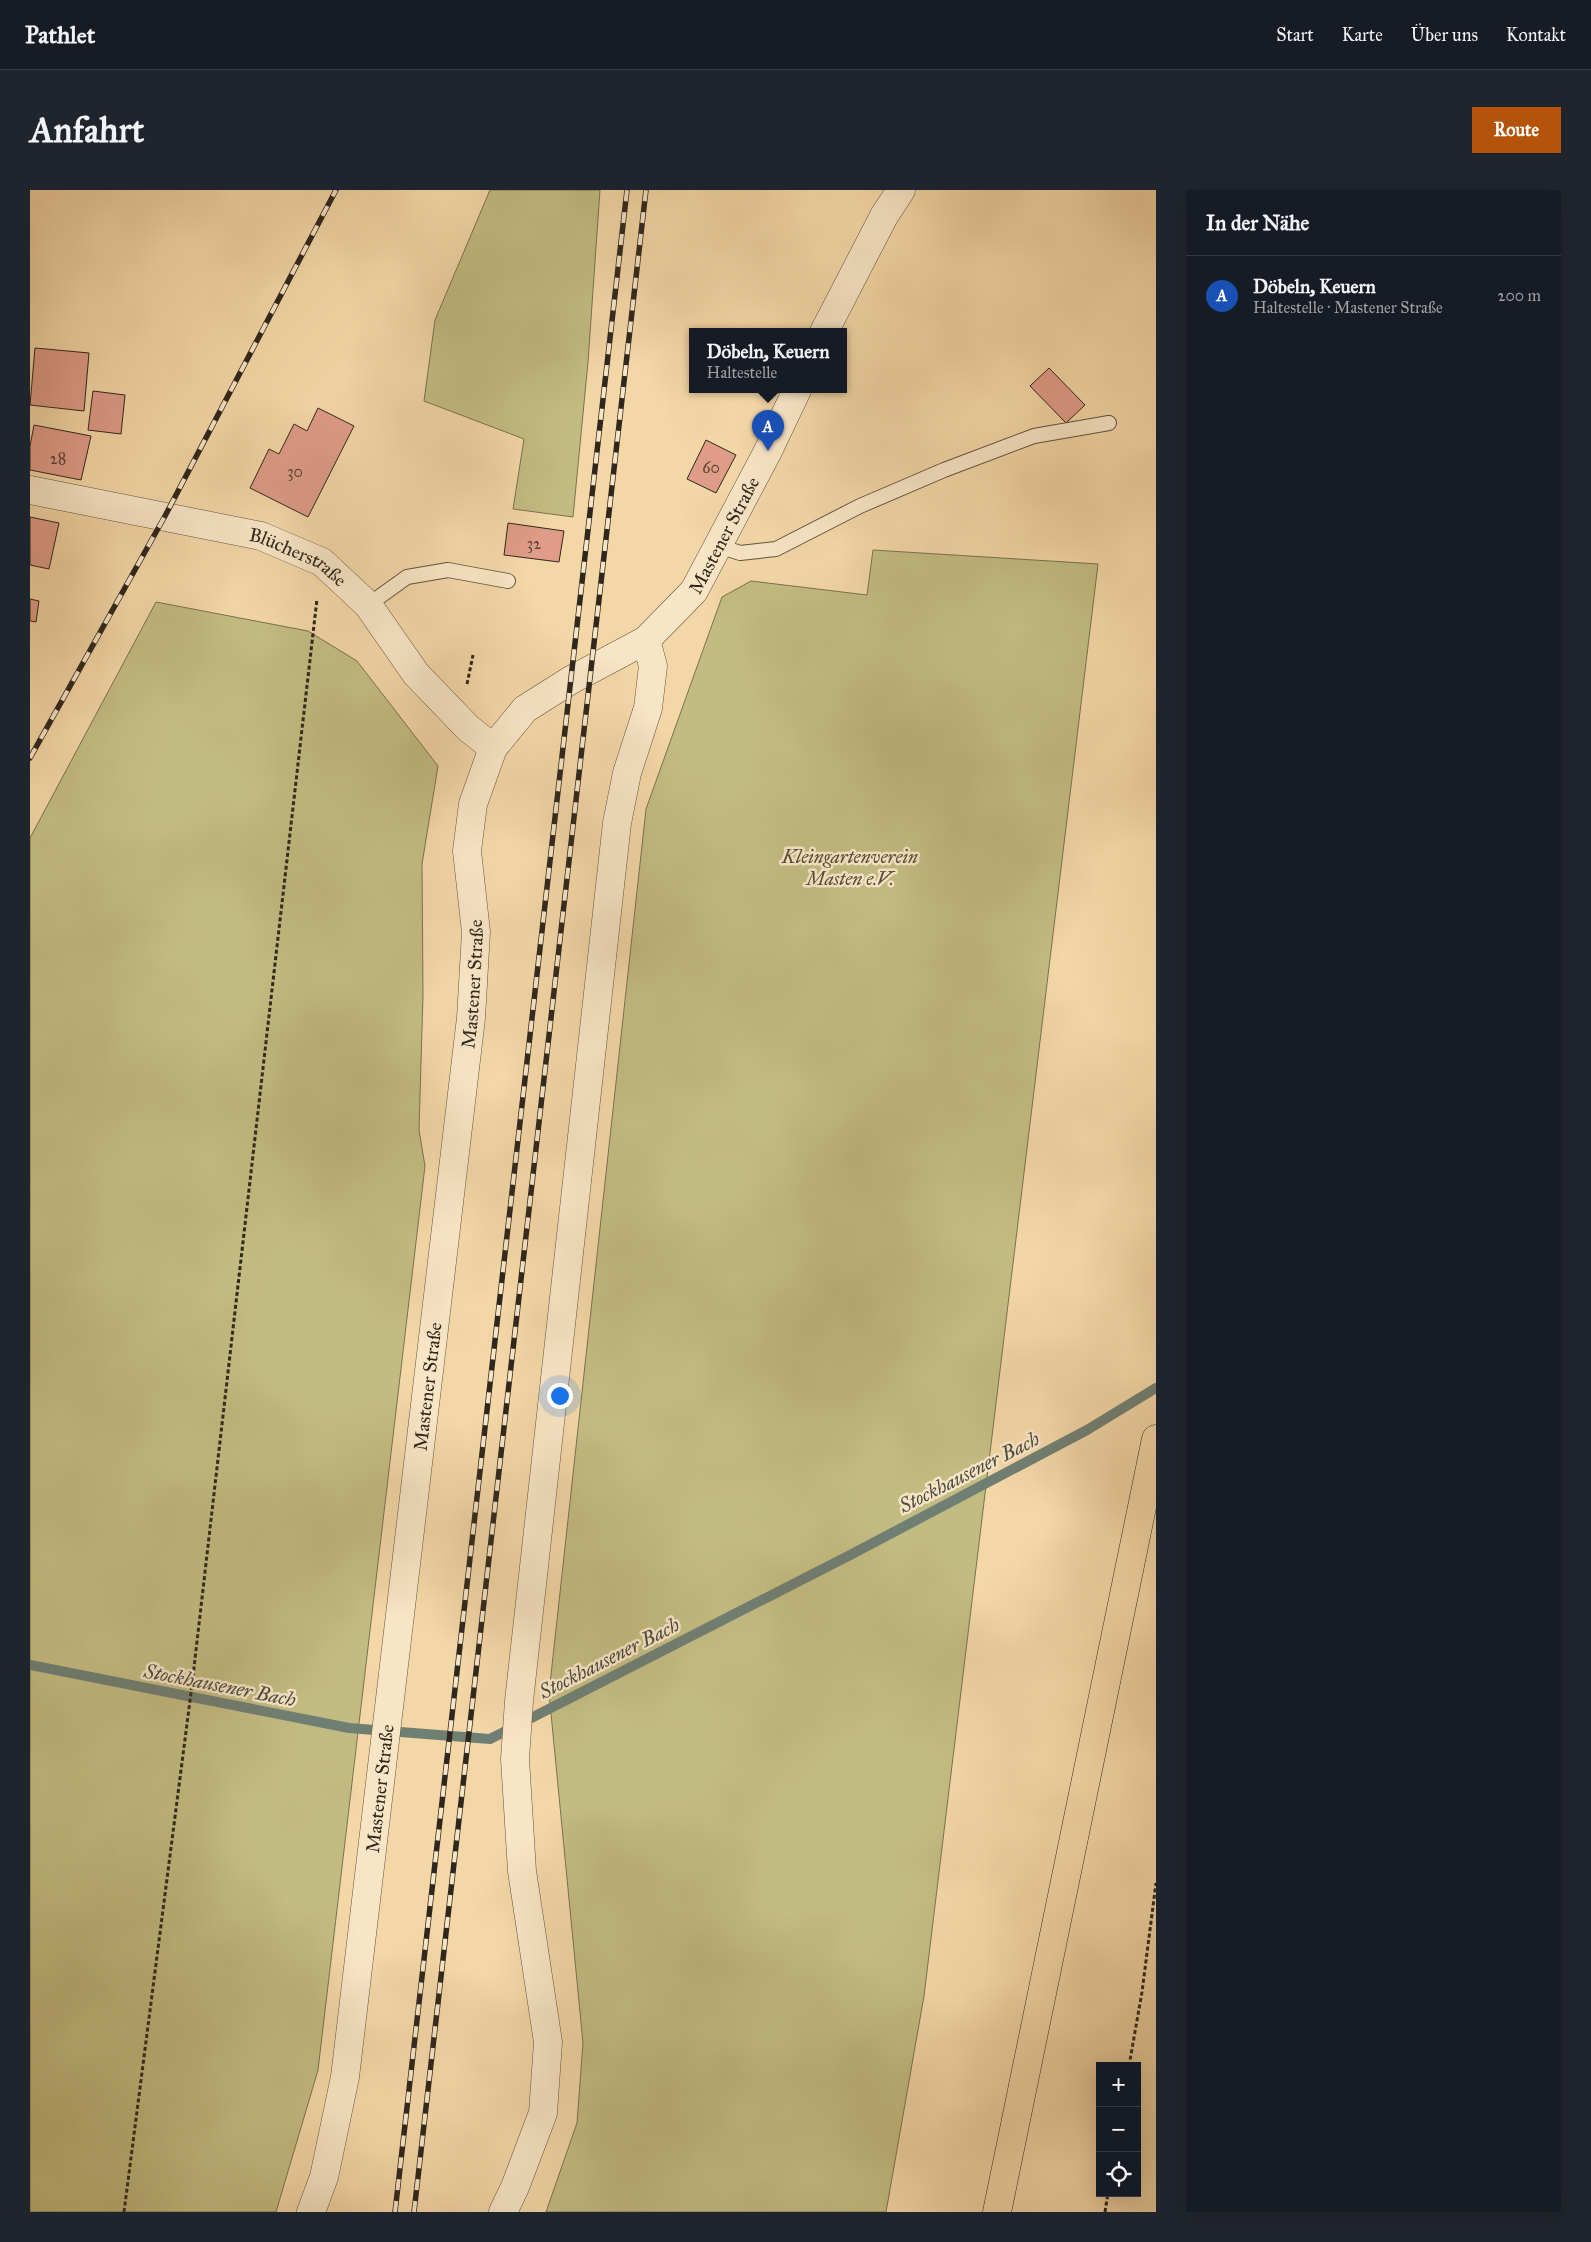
<!DOCTYPE html>
<html lang="de">
<head>
<meta charset="utf-8">
<style>
  :root { --surface:#171b24; --page:#20242c; --text:#f1f3f6; --muted:#9ea1a6; --line:#363941; --accent:#b45309 }
  body { margin:0; font-family:"IM FELL Great Primer",serif; background:var(--page); color:var(--text) }
  .controls { position:absolute; right:15px; bottom:15px; display:grid; overflow:hidden; border-radius:0px; box-shadow:0 5px 20px #0002 }
  .controls button { width:45px; height:45px; display:grid; place-items:center; padding:0; border:0; border-bottom:1px solid var(--line); background:var(--surface); color:var(--text); font:25px sans-serif }
  .you { position:absolute; left:529px; top:1205px; width:18px; height:18px; margin:-12px; border:4px solid #fff; border-radius:50%; background:#1a73e8; box-shadow:0 0 0 8px #1a73e833 }
  .badge { display:grid; place-items:center; width:32px; height:32px; border-radius:50%; background:var(--accent); color:#fff; font-size:16px; font-weight:700 }
  .pin { position:absolute; translate:-50% -41px; filter:drop-shadow(0 1px 2px #0008) }
  .pin::after { content:''; position:absolute; top:26px; width:18px; height:15px; background:inherit; clip-path:polygon(0 0,100% 0,50% 100%) }
  .popup { position:absolute; left:659px; top:138px; width:158px; height:65px; box-sizing:border-box; display:grid; place-content:center; border-radius:0px; background:var(--surface); filter:drop-shadow(0 1px 4px #0005); font-size:16px; white-space:nowrap; color:var(--muted) }
  .popup b { font-size:19px; color:var(--text) }
  .popup::after { content:''; position:absolute; left:50%; top:100%; margin-left:-10px; border:10px solid transparent; border-top-color:var(--surface) }
  .list { margin:0; padding:0; list-style:none }
  h2 { display:flex; justify-content:space-between; align-items:center; height:65px; margin:0; padding:0 20px; font-size:21px }
  h2 small { font-size:16px; font-weight:400; color:var(--muted) }
  .list li { display:grid; grid-template-columns:32px 1fr auto; gap:15px; align-items:center; box-sizing:border-box; height:80px; padding:0 20px; border-top:1px solid var(--line) }
  .list b { display:block; font-size:19px; white-space:nowrap }
  .list p { margin:0; font-size:16px; white-space:nowrap; color:var(--muted) }
  .list em { font-size:16px; font-style:normal; color:var(--muted) }
  .icon { flex:none; width:28px; height:28px; fill:none; stroke:currentColor; stroke-width:2; stroke-linecap:round; stroke-linejoin:round }
  .map { position:relative; flex:none; width:1126px; height:2022px; overflow:hidden; border-radius:0px }
  header { display:flex; align-items:center; gap:30px; box-sizing:border-box; height:70px; padding:0 25px; background:var(--surface); border-bottom:1px solid var(--line) }
  header strong { font-size:24px }
  nav { display:flex; gap:28px; margin-inline-start:auto; font-size:18px }
  .intro { display:flex; align-items:center; justify-content:space-between; box-sizing:border-box; height:120px; padding:0 30px }
  h1 { margin:0; font-size:35px }
  .button { padding:12px 22px; border-radius:0px; background:var(--accent); color:#fff; font-size:18px; font-weight:700 }
  main { display:flex; gap:30px; padding:0 30px }
  aside { flex:1; background:var(--surface); border-radius:0px; box-shadow:0 5px 20px #0002 }
  .map>svg:first-child { display:block }
  .green { fill:#c3bc82; stroke:#797250 }
  .lines { fill:none; stroke-linecap:round; stroke-linejoin:round }
  .stream { stroke:#707f73; stroke-width:10 }
  .building { fill:#df9c88; stroke:#2f271d }
  .service-casing { stroke:#605340; stroke-width:16 }
  .minor-casing { stroke:#605340; stroke-width:29 }
  .primary-casing { stroke:#2f271d; stroke-width:29 }
  .path { stroke:#2f271d; stroke-width:3; stroke-dasharray:4 2.5; stroke-linecap:butt }
  .service { stroke:#f8e5c6; stroke-width:14 }
  .minor { stroke:#f8e5c6; stroke-width:28 }
  .primary { stroke:#f4d7a7; stroke-width:28 }
  .rail-casing { stroke:#2f271d; stroke-width:5.5 }
  .rail { stroke:#f8e5c6; stroke-width:4; stroke-dasharray:11; stroke-linecap:butt }
  .labels { text-anchor:middle; stroke-width:5; stroke-linejoin:round; paint-order:stroke }
  .number-label { font-size:16px; fill:#5b4438 }
  .street-label { font-size:19px; fill:#2f271d; stroke:#f8e5c6 }
  .park-label { font-size:19px; font-style:italic; fill:#544c36; stroke:#f8e5c6 }
  .water-label { font-size:20px; font-style:italic; fill:#4a4c41; stroke:#f8e5c6 }
</style>
</head>
<body>
<header>
<strong>Pathlet</strong>
<nav><a>Start</a><a>Karte</a><a>Über uns</a><a>Kontakt</a></nav>
</header>
<div class="intro"><h1>Anfahrt</h1><a class="button">Route</a></div>
<main>
<div class="map">
<svg width="1126" height="2022" viewBox="0 0 1126 2022">
  <rect width="100%" height="100%" fill="#f4d7a7"/>
  <filter id="stains"><feTurbulence type="fractalNoise" baseFrequency=".004" numOctaves="4"/><feColorMatrix values="0 0 0 0 .2 0 0 0 0 .09 0 0 0 0 .02 0 0 0 .5 -.17"/></filter>
  <radialGradient id="worn" r=".72"><stop offset=".6" stop-color="#630" stop-opacity="0"/><stop offset="1" stop-color="#630" stop-opacity=".3"/></radialGradient>
  <g class="green">
    <path d="M460,0H570L558,172L543,327L483,319L494,249L394,211L405,130Z"/>
    <path d="M843,360L1068,374L894,1806L856,2022H516L547,1933L553,1853L519,1503L616,619L692,407L721,391L837,405Z"/>
    <path d="M126,412L278,441L327,471L408,576L392,674L393,805L389,940L395,976L288,1880L246,2022H0V648Z"/>
  </g>
  <g class="lines">
    <path class="stream" d="M0,1475L319,1538L460,1549L824,1363L1057,1240L1126,1198"/>
  </g>
  <g class="building">
    <path d="M5,158L59,163L54,221L0,215Z"/>
    <path d="M1019,178L1055,215L1036,233L1000,196Z"/>
    <path d="M63,201L95,205L91,244L58,240Z"/>
    <path d="M288,218L324,236L278,327L220,298L239,259L249,264L264,234L277,241Z"/>
    <path d="M4,235L61,246L51,290L0,280V256Z"/>
    <path d="M676,250L706,265L686,303L657,289Z"/>
    <path d="M0,327L29,333L19,379L0,375Z"/>
    <path d="M478,333L534,341L529,372L474,365Z"/>
    <path d="M0,409L9,411L6,432L0,431Z"/>
  </g>
  <g class="lines">
    <g class="service-casing">
      <g id="service">
        <path d="M689,356L710,363L746,359L830,316L914,280L1004,246L1079,233"/>
        <path d="M338,415L377,387L418,380L478,391"/>
      </g>
    </g>
    <g class="minor-casing">
      <g id="minor">
        <path d="M794,142L854,26L871,0"/>
        <path id="s1" d="M0,300L231,346L292,372L338,415L386,484L438,538L463,558"/>
        <path id="s2" d="M281,2022L294,1987L315,1887L441,828L446,742L437,661L443,614L463,558L495,519L541,490L616,450L664,401L738,261L767,200"/>
        <path d="M473,2022L485,1997L513,1923L518,1852L492,1681L485,1569L489,1511L587,633L597,583L618,518L623,476L616,450"/>
      </g>
    </g>
    <g class="primary-casing">
      <path id="primary" d="M967,2022L1126,1249"/>
    </g>
    <g class="path">
      <path d="M437,494L443,465"/>
      <path d="M1099,1876L1112,1802L1126,1693"/>
      <path d="M94,2022L162,1495L287,409"/>
      <path d="M1075,2022L1078,2003"/>
    </g>
    <use href="#service" class="service"/>
    <use href="#minor" class="minor"/>
    <use href="#primary" class="primary"/>
    <g class="rail-casing">
      <g id="rail">
        <path d="M0,568L135,326L306,0"/>
        <path d="M365,2022L597,0"/>
        <path d="M384,2022L616,0"/>
      </g>
    </g>
    <use href="#rail" class="rail"/>
  </g>
  <g class="labels">
    <g class="number-label">
      <text x="28" y="274">28</text>
      <text x="681" y="283">60</text>
      <text x="265" y="287">30</text>
      <text x="504" y="359">32</text>
    </g>
    <g class="street-label">
      <text dy="7" stroke="none"><textPath href="#s2" startOffset="1802">Mastener Straße</textPath></text>
      <text dy="7" stroke="none"><textPath href="#s1" startOffset="278">Blücherstraße</textPath></text>
      <text dy="7" stroke="none"><textPath href="#s2" startOffset="1240">Mastener Straße</textPath></text>
      <text dy="7" stroke="none"><textPath href="#s2" startOffset="835">Mastener Straße</textPath></text>
      <text dy="7" stroke="none"><textPath href="#s2" startOffset="430">Mastener Straße</textPath></text>
    </g>
    <g class="park-label">
      <text x="820" y="673">Kleingartenverein<tspan x="820" dy="22">Masten e.V.</tspan></text>
    </g>
    <g class="water-label">
      <text transform="translate(939 1282) rotate(-27)" y="7">Stockhausener Bach</text>
      <text transform="translate(579 1468) rotate(-27)" y="7">Stockhausener Bach</text>
      <text transform="translate(190 1495) rotate(11)" y="7">Stockhausener Bach</text>
    </g>
  </g>
  <rect width="100%" height="100%" filter="url(#stains)"/>
  <rect width="100%" height="100%" fill="url(#worn)"/>
</svg>
<div class="controls">
<button>+</button>
<button>−</button>
<button><svg class="icon" aria-label="locate" viewBox="0 0 24 24"><circle cx="12" cy="12" r="6"/><path d="M12 2v4M12 18v4M2 12h4M18 12h4"/></svg></button>
</div>
<div class="you"></div>
<div class="pin badge" style="left:738px;top:261px;background:#1a4fb4">A</div>
<div class="popup"><b>Döbeln, Keuern</b>Haltestelle</div>
</div>
<aside>
<h2>In der Nähe<small></small></h2>
<ul class="list">
<li><span class="badge" style="background:#1a4fb4">A</span><div><b>Döbeln, Keuern</b><p>Haltestelle · Mastener Straße</p></div><em>200 m</em></li>
</ul>
</aside>
</main>
</body>
</html>
